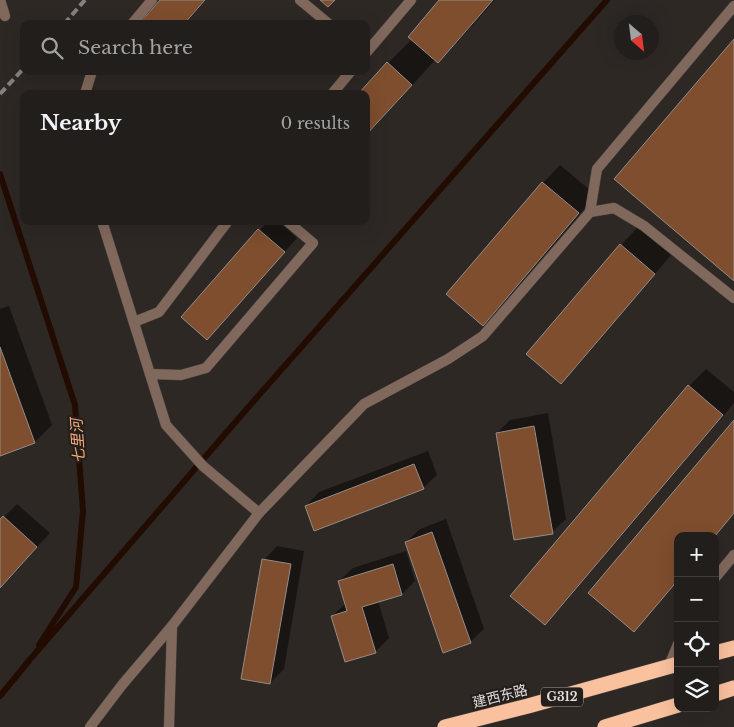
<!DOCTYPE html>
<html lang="en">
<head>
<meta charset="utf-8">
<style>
  :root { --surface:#221e1c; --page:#2a2725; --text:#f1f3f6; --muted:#a2a2a3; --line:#3f3c3b }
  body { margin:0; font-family:"Libre Baskerville","Noto Sans SC",serif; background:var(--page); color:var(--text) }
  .controls { position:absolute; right:15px; bottom:15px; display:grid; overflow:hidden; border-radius:10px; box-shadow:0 5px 20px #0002 }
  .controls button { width:45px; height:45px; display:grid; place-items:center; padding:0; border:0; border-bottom:1px solid var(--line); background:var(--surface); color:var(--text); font:25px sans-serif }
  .compass { position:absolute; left:614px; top:15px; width:45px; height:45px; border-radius:50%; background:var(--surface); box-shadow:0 5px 20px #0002; rotate:152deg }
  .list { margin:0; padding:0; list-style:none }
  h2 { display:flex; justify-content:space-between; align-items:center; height:65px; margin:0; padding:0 20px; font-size:21px }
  h2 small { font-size:16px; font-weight:400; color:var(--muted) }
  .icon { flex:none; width:28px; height:28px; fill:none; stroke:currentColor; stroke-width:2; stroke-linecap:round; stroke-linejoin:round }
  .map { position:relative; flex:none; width:734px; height:727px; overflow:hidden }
  .search { position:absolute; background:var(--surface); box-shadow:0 5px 20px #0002; left:20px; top:20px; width:350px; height:55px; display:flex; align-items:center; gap:12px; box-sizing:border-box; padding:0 18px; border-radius:10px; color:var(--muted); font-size:19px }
  .panel { position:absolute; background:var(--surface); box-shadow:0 5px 20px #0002; left:20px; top:90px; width:350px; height:135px; border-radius:10px }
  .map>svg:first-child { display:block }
  .shadow { fill:#0007 }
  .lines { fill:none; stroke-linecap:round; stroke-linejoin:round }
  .stream { stroke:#220b00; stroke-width:6 }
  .building { fill:#7e4e2e; stroke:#948c88 }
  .lane-casing { stroke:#4b4542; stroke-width:11 }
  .street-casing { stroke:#4b4542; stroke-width:11 }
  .highway-casing { stroke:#4b4542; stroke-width:16 }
  .lane { stroke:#80695c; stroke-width:10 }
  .street { stroke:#80695c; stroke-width:10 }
  .highway { stroke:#fac19f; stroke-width:15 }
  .rail { stroke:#86817e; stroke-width:4; stroke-dasharray:8 4; stroke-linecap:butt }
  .labels { text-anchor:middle; stroke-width:4.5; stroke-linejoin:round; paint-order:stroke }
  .shield { fill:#251f1b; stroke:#a9a4a1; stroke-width:1 }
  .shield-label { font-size:12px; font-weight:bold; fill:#e1ddda }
  .street-label { font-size:14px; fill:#e1ddda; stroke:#251f1b }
  .water-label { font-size:15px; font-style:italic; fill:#f8ac7c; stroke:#251f1b }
</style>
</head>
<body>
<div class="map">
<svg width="734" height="727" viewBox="0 0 734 727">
  <rect width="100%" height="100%" fill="#2e2825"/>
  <g class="shadow">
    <path d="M162,0H206L185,24H140Z"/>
    <path d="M441,0H495L462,37L438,61L436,59L366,136V94L388,63L412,39Z"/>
    <path d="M560,165L596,195L500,307L483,324L448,294L543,183Z"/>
    <path d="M268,221H278L297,238L207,339L183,317Z"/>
    <path d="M638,227L671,255L578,365L561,382L528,354L621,245Z"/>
    <path d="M9,306L52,425L35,442L0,455V309Z"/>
    <path d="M706,369L734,392V403L562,606L545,623L689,386Z"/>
    <path d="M548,413L566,519L552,532L497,433L510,420Z"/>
    <path d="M428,451L437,475L423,488L306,506L319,492Z"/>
    <path d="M17,504L50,533L0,587V521Z"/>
    <path d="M446,519L484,629L470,642L406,542L420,529Z"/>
    <path d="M277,546L304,551L284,669L270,683L264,560Z"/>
    <path d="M406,551L415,581L402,594L378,601L389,638L375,652L332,616L346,603L339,581L353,568Z"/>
  </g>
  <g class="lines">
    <g class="stream">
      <path d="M0,174L75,405L83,511L76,587L39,645"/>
      <path d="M26,664L245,411L607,0"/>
      <path d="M0,696L28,662"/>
    </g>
  </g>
  <g class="building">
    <path d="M160,0H205L184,24H139Z"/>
    <path d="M320,0H335L328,7Z"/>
    <path d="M439,0H493L438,63L408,37Z"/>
    <path d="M734,39V281L614,179Z"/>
    <path d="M387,62L412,85L366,135V94H358Z"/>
    <path d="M542,182L579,213L483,326L446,294Z"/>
    <path d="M258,229L285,252L207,340L181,317Z"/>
    <path d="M620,244L655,274L561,384L526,354Z"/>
    <path d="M0,347L35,443L0,456Z"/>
    <path d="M688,385L723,415L545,625L510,596Z"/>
    <path d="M734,420V513L715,536H678V580L634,632L588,593Z"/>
    <path d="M534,426L553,534L514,540L496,433Z"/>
    <path d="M414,464L424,489L314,531L305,506Z"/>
    <path d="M3,516L37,547L0,588V519Z"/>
    <path d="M432,532L471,643L443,653L405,542Z"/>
    <path d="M262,559L291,564L270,684L241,679Z"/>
    <path d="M393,564L402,595L362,607L376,653L345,662L331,616L347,611L338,581Z"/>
  </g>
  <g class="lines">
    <g class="lane-casing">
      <g id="lane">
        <path d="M0,0L5,16"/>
        <path d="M734,6L597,169L590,212L614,208L644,226L734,298"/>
      </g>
    </g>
    <g class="street-casing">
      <g id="street">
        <path d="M300,0L329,24"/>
        <path d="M132,24L152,0"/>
        <path d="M366,53L411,0"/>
        <path d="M85,94L92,71"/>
        <path d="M332,94L351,71"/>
        <path d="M102,221L166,425L203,466L259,513"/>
        <path d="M134,322L159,312L228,221"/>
        <path d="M150,374L181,375L206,368L313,243L287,221"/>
        <path d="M715,578L734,555"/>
        <path d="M669,666L678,644"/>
        <path d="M90,727L122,685L172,626L259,513L364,404L448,359L483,336L590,212"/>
        <path d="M169,727L172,626"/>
      </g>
    </g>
    <g class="highway-casing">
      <g id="highway">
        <path d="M715,653L734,648"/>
        <path d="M715,694L734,688"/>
        <path d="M445,727L528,706L678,664"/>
        <path d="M605,727L678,705"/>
      </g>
    </g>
    <use href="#lane" class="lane"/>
    <use href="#street" class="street"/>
    <use href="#highway" class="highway"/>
    <g class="rail">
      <path d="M64,24L85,0"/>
      <path d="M0,94L24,68"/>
    </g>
  </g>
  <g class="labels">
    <rect class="shield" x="541" y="687.5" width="42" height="19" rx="4"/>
    <g class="shield-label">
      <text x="562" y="701">G312</text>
    </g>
    <g class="street-label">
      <text transform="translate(500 696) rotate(-14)" y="5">建西东路</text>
    </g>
    <g class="water-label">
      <text transform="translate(78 441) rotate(-94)" y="5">七里河</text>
    </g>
  </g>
</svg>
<div class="controls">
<button>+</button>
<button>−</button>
<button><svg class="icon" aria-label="locate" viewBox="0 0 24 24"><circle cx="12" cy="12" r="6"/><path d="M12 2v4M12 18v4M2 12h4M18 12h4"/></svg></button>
<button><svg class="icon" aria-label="layers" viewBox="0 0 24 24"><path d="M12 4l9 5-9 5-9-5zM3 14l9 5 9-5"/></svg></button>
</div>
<svg class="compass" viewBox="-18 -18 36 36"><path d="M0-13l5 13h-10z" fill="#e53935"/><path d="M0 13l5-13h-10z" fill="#a2a2a3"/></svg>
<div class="search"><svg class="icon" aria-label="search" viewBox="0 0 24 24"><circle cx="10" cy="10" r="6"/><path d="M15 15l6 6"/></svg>Search here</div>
<section class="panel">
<h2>Nearby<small>0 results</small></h2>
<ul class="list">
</ul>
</section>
</div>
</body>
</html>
